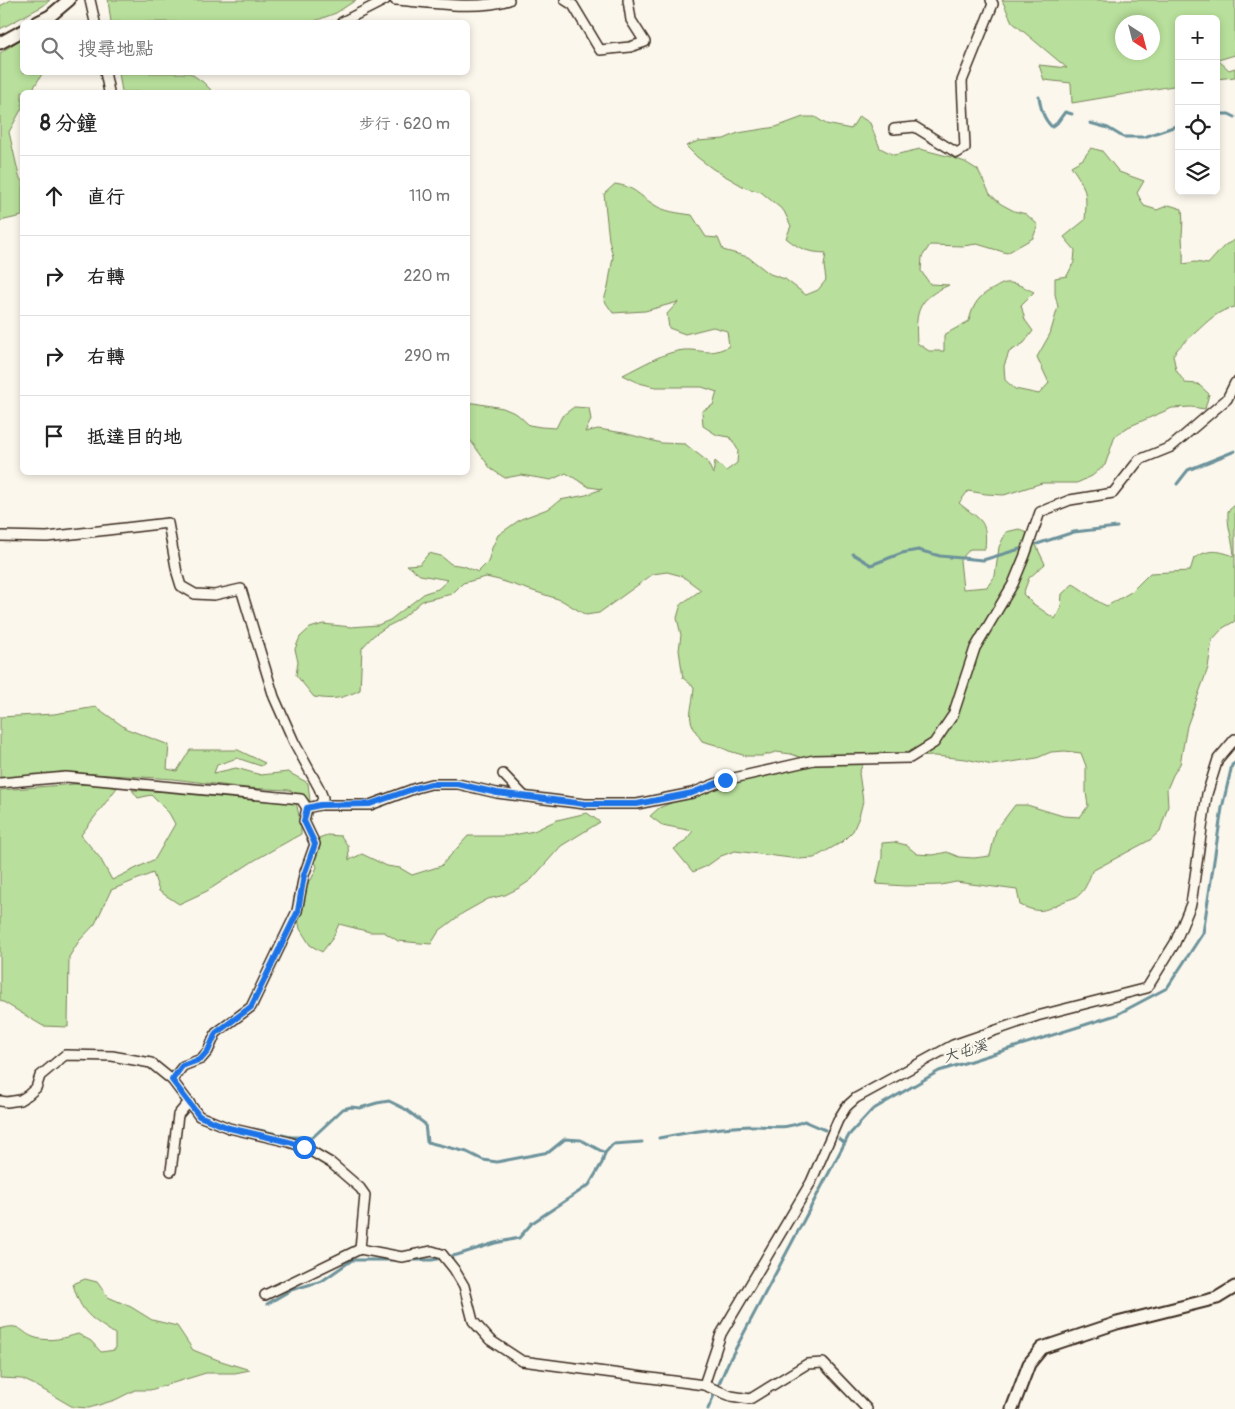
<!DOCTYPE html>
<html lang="zh-TW">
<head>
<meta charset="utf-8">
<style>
  :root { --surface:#fff; --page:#f2f2f2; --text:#222; --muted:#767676; --line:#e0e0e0 }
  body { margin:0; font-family:Pangolin,"LXGW WenKai TC",sans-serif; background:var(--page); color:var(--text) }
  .controls { position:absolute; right:15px; top:15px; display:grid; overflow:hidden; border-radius:8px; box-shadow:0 2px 8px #0003 }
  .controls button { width:45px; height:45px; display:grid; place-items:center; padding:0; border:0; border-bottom:1px solid var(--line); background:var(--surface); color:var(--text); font:25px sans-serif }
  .compass { position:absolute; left:1115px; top:15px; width:45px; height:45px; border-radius:50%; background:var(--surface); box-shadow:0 2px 8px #0003; rotate:144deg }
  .stop { position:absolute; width:15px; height:15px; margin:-11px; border:4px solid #1a73e8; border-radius:50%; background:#fff }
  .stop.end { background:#1a73e8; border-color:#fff; box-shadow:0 1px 5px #0008 }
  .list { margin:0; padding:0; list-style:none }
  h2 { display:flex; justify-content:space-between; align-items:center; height:65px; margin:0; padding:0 20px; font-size:21px }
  h2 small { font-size:16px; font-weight:400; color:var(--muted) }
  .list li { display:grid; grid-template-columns:32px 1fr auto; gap:15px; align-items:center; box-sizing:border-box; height:80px; padding:0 20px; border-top:1px solid var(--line) }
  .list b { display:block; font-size:19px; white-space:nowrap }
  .list em { font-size:16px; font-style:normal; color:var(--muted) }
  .icon { flex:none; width:28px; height:28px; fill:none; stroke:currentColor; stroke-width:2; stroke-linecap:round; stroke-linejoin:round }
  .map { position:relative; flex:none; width:1235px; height:1409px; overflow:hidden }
  .search { position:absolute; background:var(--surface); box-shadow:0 2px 8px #0003; left:20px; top:20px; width:450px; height:55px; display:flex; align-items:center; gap:12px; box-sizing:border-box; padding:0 18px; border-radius:8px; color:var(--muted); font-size:19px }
  .panel { position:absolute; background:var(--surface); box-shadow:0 2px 8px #0003; left:20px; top:90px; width:450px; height:385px; border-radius:8px }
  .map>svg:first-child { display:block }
  .green { fill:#b8df9b; stroke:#7a845c; fill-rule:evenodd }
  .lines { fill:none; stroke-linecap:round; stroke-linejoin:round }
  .stream { stroke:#6c929b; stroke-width:3 }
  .minor-casing { stroke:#3b2a1e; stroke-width:12 }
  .tertiary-casing { stroke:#3b2a1e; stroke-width:15 }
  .minor { stroke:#fbf7ec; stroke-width:9 }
  .tertiary { stroke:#fbf7ec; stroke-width:11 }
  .route { stroke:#1a73e8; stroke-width:6 }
  .labels { text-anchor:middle; stroke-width:4; stroke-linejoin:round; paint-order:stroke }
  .water-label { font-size:15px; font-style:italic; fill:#505552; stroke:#fbf7ec }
</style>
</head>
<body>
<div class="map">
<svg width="1235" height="1409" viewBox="0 0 1235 1409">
  <rect width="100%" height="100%" fill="#fbf7ec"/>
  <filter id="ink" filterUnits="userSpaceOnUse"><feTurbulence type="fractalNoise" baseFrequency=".02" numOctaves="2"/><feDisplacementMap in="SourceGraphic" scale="10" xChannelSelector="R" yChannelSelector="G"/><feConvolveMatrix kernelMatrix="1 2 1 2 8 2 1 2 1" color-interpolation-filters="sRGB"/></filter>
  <g filter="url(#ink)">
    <g class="green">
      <path d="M11,0H50L43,6L0,29V6Z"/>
      <path d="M108,0H356L336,13L312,22H111Z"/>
      <path d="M1002,0H1235V55L1218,60L1229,70L1235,68V77L1216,79V19H1179V85L1072,103L1071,83L1044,80L1039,65L1067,68L1012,22ZM1122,22H1152V52H1122Z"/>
      <path d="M21,39L22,72L42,74L31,92H22V108L9,132L19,176L22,182V216L0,221V53Z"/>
      <path d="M119,73H190L203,82L213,92H122Z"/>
      <path d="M859,116L870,123L880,148L894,155L920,149L951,157L965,162L978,170L990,194L1001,204L1014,211L1026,214L1038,225L1033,238L1007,253L977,244L963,246L930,245L922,257L921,271L930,284L949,285C918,299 915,310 917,343L929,351H944V335L969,321C973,304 979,295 995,288C998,286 1003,283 1006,283C1016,282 1025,288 1034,292L1021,305L1025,320L1033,331L1024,343L1009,352L1004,366L1005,380L1015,389L1039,394L1049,383L1037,357L1050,334L1058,307L1055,294V278L1067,276L1074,262L1075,250L1064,237L1085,220C1087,193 1087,189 1071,166L1083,159L1091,148L1102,151L1119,172L1144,181L1137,193L1144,206L1157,210L1169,205L1182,209C1183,219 1183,225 1182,235C1182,244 1184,254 1183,264L1195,262L1208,264L1225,245L1235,240V307C1218,310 1208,321 1195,333C1186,341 1181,344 1173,355L1176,370L1185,383L1198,384L1209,394L1205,409L1191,407L1172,408L1128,427L1115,436L1105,465L1092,476L1077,483H1042L1004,495L986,494L968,491L959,503C980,521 988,518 985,549H970L960,560L963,589L987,587L995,576L999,547L1006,532L1019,529L1031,535L1045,564L1029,578L1023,594L1032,603L1055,619L1061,608L1062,594L1073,584C1086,591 1094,601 1107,606L1131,592L1150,573L1190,571L1194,558C1210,549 1216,550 1234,556C1233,539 1227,528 1228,511L1235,505V621L1223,628L1212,640L1208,668L1187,726L1180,764L1173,775L1167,789L1168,806L1160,831L1150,840L1092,871C1089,879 1086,889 1079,895C1076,898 1069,899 1065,901C1044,910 1043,915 1020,905L1017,890L956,882L941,885L905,886L876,884L882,857V843L894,842L906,845L917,854L933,855L947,852L959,857L974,858L990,856L996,830L1015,805H1027L1063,816L1080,817L1088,806L1086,792V766L1081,753L1065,751L1051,752L1037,758L992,765L966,759L935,756L907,757L880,752L865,759L859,773L863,801L859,817L853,831L842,842L814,858L799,859L735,851L721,856L707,866L693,872L674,849L684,842L693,831L662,825L650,816L659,808L671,803L684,794L763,773H778L791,766L819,764L791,754L776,752L762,756H746L729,751L716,745L702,741C684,716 692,716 694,687L683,678L679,650L681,635L677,618L681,604L701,590L682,576L667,572L653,574L599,613L586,615L561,600L499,580L486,577L463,583L452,594L422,601L400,620L386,627L373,636L362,648L360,690C341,699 334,700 314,697L296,675L298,662L295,649L300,637L310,628L323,624L351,627L378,625L390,620L425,593L438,589L448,580L420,575L407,565L420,564L429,553L441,556L451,564L464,566L478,572L488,562L492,548L498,535L521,519L550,508L560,500L586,495L602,489L589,487L566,473L551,480L521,475L505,478L491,469L468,437V402L503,408L517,414L529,425L541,427L556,428L562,416L574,407L589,408L591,420L585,432L598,429L624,433L661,443L685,444L707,461L713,474L715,461L726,471L737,463L738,450L730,437L717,435L703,426L702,411L713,405L717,392L702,387H655L639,383L623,375C639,367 666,351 684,350C703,349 709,357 729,346L727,331L713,327L685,334L669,328L667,314L678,302L645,311L613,313L604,300L608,287L613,257L609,240L604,194L615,184C635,187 637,194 653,204C664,212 679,213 692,215L706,237L718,238L723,250L748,257L770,274L785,279L806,295L818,290L826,280L824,266L826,253C807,252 801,250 786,238L791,226L784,211L761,192L746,188L713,169L697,157L686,146L698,141L724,139L738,133L776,127L803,117H815L826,124L851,129Z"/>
      <path d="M96,707L127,729L169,745L167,769L177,771L190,750H238L265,763L261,766L237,758L217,765L214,773L236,768L261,775L288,772L308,783L310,801L289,790L246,788L173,779L64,772L0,779V717L54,714Z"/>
      <path d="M75,784L119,785L81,835L100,858L112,880L155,859L175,824L169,813L151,795L138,798L132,790L222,794L296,802L301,824V834L255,860L207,891L179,904L159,891L153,873L111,890L95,924L79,941L69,957L68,1027L43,1026L0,1000V790Z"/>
      <path d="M587,813L600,822L561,846L531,880L519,888L505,895L488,899L463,913L439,931L431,944L398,941L384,932H370L339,924L332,939L322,952L310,945L300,929L294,897L298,884L311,880L317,867L312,853L313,840L327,835L341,836L348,846L349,860L362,854L387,866L400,868L412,875L441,866L468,836H508L534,831L557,820Z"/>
      <path d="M85,1279L97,1282L108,1297L131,1307L152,1320L177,1326L193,1350L218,1360L250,1370L235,1373H206L150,1390H135L115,1400L89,1408L73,1407L35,1385L22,1379L0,1378V1329C23,1322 19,1333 36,1338C51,1342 64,1338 78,1334L91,1341L101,1352L115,1350V1334C91,1318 81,1314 73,1284Z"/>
    </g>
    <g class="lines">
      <g class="stream">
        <path d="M1039,97C1041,109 1043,118 1052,127L1057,123L1065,112L1072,114"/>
        <path d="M1216,114H1229L1235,117"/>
        <path d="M1090,123L1108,128L1123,137H1144L1179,125"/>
        <path d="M1177,484L1188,470L1235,451"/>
        <path d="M1037,544L1074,532L1117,527"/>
        <path d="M853,554L871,565L902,553L918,550L940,556L983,560L1020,549"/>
        <path d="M254,1129L291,1137H313L343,1109L351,1107L360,1108L377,1103L389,1101L405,1109L425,1124L427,1142L467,1152L483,1160L497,1162L549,1152L565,1139L581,1140L605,1153"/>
        <path d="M659,1138C689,1132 721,1127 751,1126C772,1125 784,1131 804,1121L825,1130"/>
        <path d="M839,1139L845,1143"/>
        <path d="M267,1304L291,1290L322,1281L352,1260H432L457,1255L495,1243L519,1238L532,1223L589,1185L602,1163L605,1153L613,1144L642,1142"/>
        <path d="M708,1409L728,1363L849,1135L872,1110L939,1071L1116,1015L1167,988L1203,933L1222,808L1232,765L1235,763"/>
      </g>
      <g class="minor-casing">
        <g id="minor">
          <path d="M90,0L95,22"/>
          <path d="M395,0C429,2 476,11 509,0"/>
          <path d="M565,0L573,5L600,50L630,47L645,42L631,20L628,0"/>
          <path d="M342,22L385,0"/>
          <path d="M105,72L109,92"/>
          <path d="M894,129L915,127L957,153L965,148L962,81L993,4L991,0"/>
          <path d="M0,536L47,537L168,523L177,573L181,586L195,594L214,595L241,589L274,697L294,742L319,788L323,798L320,805H370L416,788L431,784H458L497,793L585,804H637L692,793L725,780L814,760L910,758L934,743L953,715L975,648L1013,584L1025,555L1040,512L1070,500L1113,493L1139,460L1171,447L1227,399L1235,383"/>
          <path d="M503,774L524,796"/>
          <path d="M0,783L66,777L301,799L307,808L320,805"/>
          <path d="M307,808L304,821L315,844L304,875L297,911L251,1007L216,1033L208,1051L201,1059L183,1066L172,1080L199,1116L229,1128L289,1142L304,1147L331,1163L360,1188L365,1195L360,1249L402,1257L432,1251L442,1254L454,1269L464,1286L473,1321L490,1340L522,1361L704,1385L731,1396L750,1399L807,1364L823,1363L867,1409"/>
          <path d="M0,1101L7,1102L20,1100L28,1095L36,1088L40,1076L65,1055L112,1056L151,1063L172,1080"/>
          <path d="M171,1171L178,1115L189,1102"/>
          <path d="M265,1295L360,1249"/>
          <path d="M704,1385L721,1334L811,1182L838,1120L846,1107L856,1098L953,1045L1037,1016L1147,988L1175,943L1191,904L1207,794L1218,759L1235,739"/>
        </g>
      </g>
      <g class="tertiary-casing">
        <g id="tertiary">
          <path d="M38,22L50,16L69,0"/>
          <path d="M0,43L22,31"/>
          <path d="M1012,1409L1029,1364L1042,1348L1117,1323L1217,1298L1235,1287"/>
        </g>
      </g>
      <use href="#minor" class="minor"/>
      <use href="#tertiary" class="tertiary"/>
    </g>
  </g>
  <g class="lines" filter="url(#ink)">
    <path class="route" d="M304,1147L289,1142L229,1128L199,1116L172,1080L182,1066L201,1059L208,1051L216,1033L251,1007L298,911L304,875L315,844L304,821L307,808L320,805L370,804L416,788L431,784H458L497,793L585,804H637L692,793L725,780"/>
  </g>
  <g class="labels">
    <g class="water-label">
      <text transform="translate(965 1051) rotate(-17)" y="5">大屯溪</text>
    </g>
  </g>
</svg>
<div class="controls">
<button>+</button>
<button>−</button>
<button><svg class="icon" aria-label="locate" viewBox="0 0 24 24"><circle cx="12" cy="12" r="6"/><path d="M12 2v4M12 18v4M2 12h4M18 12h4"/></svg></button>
<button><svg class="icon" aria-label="layers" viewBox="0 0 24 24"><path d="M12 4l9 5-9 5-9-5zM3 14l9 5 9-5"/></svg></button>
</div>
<svg class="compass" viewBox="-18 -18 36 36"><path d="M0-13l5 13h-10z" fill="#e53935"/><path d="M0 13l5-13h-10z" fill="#767676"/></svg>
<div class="stop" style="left:304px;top:1147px"></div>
<div class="stop end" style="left:725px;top:780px"></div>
<div class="search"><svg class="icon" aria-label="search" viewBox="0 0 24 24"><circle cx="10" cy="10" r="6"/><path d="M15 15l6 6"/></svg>搜尋地點</div>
<section class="panel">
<h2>8 分鐘<small>步行 · 620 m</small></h2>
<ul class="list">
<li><svg class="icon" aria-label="ahead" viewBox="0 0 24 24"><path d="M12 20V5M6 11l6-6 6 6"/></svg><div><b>直行</b></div><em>110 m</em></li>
<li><svg class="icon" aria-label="right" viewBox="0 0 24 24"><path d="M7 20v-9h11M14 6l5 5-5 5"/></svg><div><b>右轉</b></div><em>220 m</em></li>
<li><svg class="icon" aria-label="right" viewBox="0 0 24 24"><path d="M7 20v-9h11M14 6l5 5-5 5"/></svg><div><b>右轉</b></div><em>290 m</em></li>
<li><svg class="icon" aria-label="arrive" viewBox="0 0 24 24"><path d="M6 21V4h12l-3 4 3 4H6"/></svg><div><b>抵達目的地</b></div></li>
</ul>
</section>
</div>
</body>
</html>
